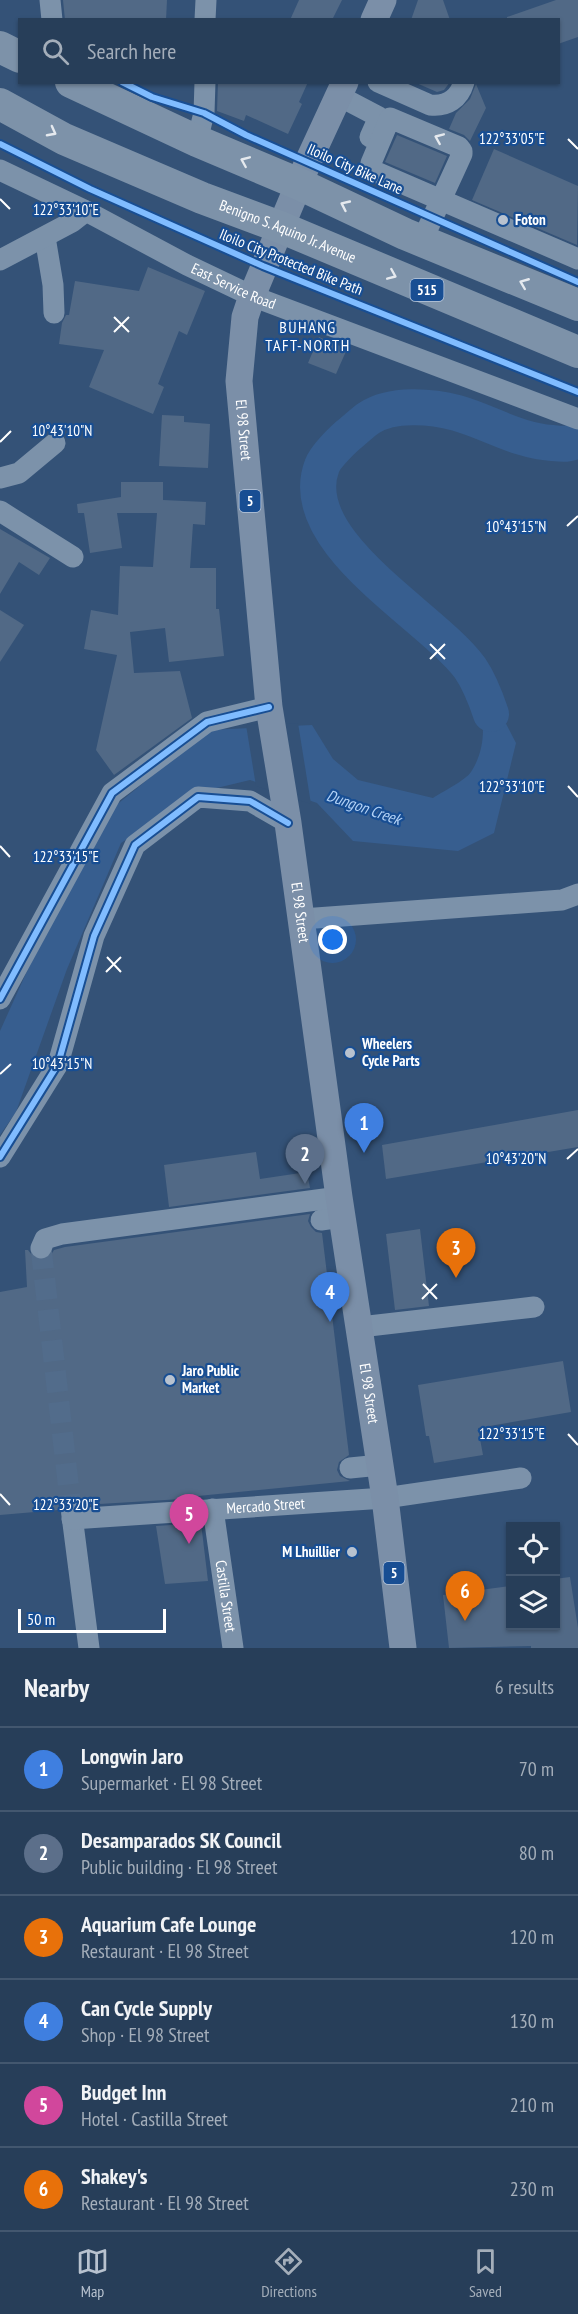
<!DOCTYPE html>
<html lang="en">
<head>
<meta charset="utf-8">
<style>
  :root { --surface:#273e59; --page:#2f455f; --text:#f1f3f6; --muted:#a4aeba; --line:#43576f; --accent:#b8c2cf }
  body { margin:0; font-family:"PT Sans Narrow",sans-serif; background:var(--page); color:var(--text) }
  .controls { position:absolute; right:18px; bottom:18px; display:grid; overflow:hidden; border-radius:0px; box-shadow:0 2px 4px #0004 }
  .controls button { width:54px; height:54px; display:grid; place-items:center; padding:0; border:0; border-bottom:2px solid var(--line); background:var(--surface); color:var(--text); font:30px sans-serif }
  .scale { position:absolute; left:18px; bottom:15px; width:148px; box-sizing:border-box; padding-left:6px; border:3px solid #fff; border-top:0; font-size:16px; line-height:21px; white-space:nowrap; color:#fff; -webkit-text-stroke:4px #184e93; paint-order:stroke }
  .you { position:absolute; left:333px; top:940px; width:21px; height:21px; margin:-15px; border:4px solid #fff; border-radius:50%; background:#1a73e8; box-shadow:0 0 0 9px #1a73e833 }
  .badge { display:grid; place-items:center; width:39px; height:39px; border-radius:50%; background:var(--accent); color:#fff; font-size:20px; font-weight:700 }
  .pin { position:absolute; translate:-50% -50px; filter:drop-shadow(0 2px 3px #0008) }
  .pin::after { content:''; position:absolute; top:32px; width:21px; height:18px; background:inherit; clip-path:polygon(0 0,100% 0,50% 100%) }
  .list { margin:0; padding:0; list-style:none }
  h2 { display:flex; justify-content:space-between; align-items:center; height:78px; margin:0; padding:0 24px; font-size:26px }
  h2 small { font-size:20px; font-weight:400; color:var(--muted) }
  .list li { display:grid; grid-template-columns:39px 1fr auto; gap:18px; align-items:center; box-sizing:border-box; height:84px; padding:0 24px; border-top:2px solid var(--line) }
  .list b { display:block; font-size:22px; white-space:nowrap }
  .list p { margin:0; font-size:20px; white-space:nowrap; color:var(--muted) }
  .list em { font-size:20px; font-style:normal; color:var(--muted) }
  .icon { flex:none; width:33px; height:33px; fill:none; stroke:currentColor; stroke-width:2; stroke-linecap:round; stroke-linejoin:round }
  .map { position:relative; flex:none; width:578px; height:1648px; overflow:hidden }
  .search { position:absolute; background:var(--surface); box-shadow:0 2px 4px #0004; left:18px; right:18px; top:18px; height:66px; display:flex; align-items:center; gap:15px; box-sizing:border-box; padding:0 21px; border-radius:0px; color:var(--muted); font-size:22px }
  .sheet { height:582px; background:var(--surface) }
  nav { display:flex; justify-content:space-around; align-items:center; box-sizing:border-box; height:84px; border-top:2px solid var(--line); background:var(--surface); font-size:16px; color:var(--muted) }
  nav a { display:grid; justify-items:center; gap:3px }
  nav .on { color:var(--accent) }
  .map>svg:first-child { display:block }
  .water { fill:#375e8f }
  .pier { fill:#345277 }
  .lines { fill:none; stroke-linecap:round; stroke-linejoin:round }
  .river { stroke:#375e8f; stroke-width:36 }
  .building { fill:#516986 }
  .minor-tunnel { stroke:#526c8b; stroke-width:21; stroke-dasharray:21 10; stroke-linecap:butt }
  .minor { stroke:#7c92aa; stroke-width:21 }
  .major { stroke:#7b8fa8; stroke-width:27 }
  .highway { stroke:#7d92a9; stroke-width:32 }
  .cycleway-casing { stroke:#184e93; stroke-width:10 }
  .cycleway { stroke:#80bcff; stroke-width:6 }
  .oneway { stroke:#e5e9ee }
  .ticks { fill:none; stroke:#fff; stroke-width:2 }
  .poi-dot { fill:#b8c2cf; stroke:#184e93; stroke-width:2 }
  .labels { text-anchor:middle; stroke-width:4.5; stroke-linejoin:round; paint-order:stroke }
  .shield { fill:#184e93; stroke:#bacadf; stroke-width:1.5 }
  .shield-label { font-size:14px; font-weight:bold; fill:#fff }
  .street-label { font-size:15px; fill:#fff; stroke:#184e93 }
  .poi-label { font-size:15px; font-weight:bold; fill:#fff; stroke:#184e93; text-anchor:start }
  .neighbourhood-label { font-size:16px; letter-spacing:1.5px; fill:#fff; stroke:#184e93 }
  .water-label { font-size:16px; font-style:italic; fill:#b4d3f7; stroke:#184e93 }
  .ticks-label { font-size:15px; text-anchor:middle; fill:#fff; stroke:#184e93; stroke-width:4.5; stroke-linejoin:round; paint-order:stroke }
</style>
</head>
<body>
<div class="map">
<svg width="578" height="1648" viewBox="0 0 578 1648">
  <rect width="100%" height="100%" fill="#345277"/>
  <path class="water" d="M471,669L500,712L516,743L494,833L458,851L353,841L317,803L250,780L196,793L121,843L67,969L16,1112L0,1135V1031L28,969L114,807L208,730L312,725L333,759L358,780L433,798C442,792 466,780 471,772C492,740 481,702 471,669Z"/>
  <path class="pier" d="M298,723L311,804L256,786L246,725Z"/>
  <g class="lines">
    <path class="river" d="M491,714C486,699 479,681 470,668C432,616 293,542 322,466C325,457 343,439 352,432C357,428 363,422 369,418C392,403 431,406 457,413C489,422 518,441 552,443C562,444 569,445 578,440"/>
  </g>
  <g class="building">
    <path d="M63,0H167L166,20H65Z"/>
    <path d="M299,0H342L332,20H290Z"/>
    <path d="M418,0H443L450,20H411Z"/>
    <path d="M556,0H578V37L558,44V20H507V17Z"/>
    <path d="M218,82H308L299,102L302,104L288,134L246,115L244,121L217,111Z"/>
    <path d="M414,82H450L444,90L437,92Z"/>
    <path d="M476,84L486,108L470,141L464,135L449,129L456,113L470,99Z"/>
    <path d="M397,135L447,156L435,183L385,162Z"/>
    <path d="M494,149L578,186L577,245L472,200Z"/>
    <path d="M148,267L205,291L187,335L179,331L158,384L164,387L153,414L89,387L104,350L59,344L62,323L66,315H69L75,281L139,291Z"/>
    <path d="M319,337L347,349L336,374L308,363Z"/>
    <path d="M162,415L184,416V422L210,424L208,468L159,466Z"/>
    <path d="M121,482H163V500L206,502L205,525L193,524L190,568H216V609H219L224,656L169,662L165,628L130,632L134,673L180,671L192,718L114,775L96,750L117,655L84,649L91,610L118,615L120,566L153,567L157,513H117L122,548L90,553L84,513H78L77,504L121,497Z"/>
    <path d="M0,529L50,558L39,575L19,562L0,594Z"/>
    <path d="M0,610L24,625L0,662Z"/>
    <path d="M578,1110V1147L386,1179L382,1145Z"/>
    <path d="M256,1152L260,1179L307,1172L310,1188L169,1207L164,1165Z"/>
    <path d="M310,1214L308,1221L311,1227L316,1232L322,1233L349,1455L339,1462L337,1470L340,1476L350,1481L198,1496V1498L83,1505L76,1497L70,1495L63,1498L58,1510L0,1515V1292L27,1287L25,1250H28L35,1259L43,1261L49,1258L54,1250L65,1247Z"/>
    <path d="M420,1229L429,1306L395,1310L386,1234Z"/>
    <path d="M563,1361L571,1412L478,1428L483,1455L434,1463L429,1436H426L418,1385Z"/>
    <path d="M201,1523L208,1581L165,1584L156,1526Z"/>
    <path d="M570,1577L578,1628V1648H531V1646L449,1648L443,1595L510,1586V1626H555V1579Z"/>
  </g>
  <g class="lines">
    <path class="minor-tunnel" d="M41,1248L71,1508"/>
    <g class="minor">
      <path d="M50,0L52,20"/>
      <path d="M205,20L206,0"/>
      <path d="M378,82L430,105C447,107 459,99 464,82"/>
      <path d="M339,96L379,117L370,137"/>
      <path d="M197,141L204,113L205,82"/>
      <path id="s1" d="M0,170L86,211L187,265L252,296L578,419"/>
      <path d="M45,237L53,285L54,313"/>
      <path d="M422,241C435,212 449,183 462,154V151L459,147L390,118L371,163V168L376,172L578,259"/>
      <path d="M0,260L72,222L86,211"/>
      <path d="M0,478L19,473L55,443"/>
      <path d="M0,511L73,557"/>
      <path d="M302,919L562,900L578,894"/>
      <path d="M0,999L112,793L207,722L269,707"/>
      <path d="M0,1157L58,1064L94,936L135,845L198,797L250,801L288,823"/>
      <path d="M321,1220L342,1217"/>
      <path d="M41,1248L45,1239L62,1234L339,1197"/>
      <path d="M360,1327L534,1307"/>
      <path d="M350,1468L380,1465"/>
      <path d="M71,1508L89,1648"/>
      <path id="s2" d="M213,1509L233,1648"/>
      <path id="s3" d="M72,1519L385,1498L521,1478"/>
    </g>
    <g class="major">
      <path d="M374,20L383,0"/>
      <path id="s4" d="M345,82L308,162L252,296L245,317L239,381L269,707L288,823L339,1197L385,1498L403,1648"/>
    </g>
    <g class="highway">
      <path d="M0,47L20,57"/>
      <path d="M71,82L197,141L299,184L405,234L578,305"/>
      <path id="s5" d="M0,104L64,139L202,198L280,227L578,352"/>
    </g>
    <g class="cycleway-casing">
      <g id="cycleway">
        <path d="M122,82L152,97L204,113L246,135L578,282"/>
        <path d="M0,144L90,189L263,266L578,392"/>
        <path d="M0,999L112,793L207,722L269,707"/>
        <path d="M0,1157L58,1064L94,936L135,845L198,797L250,801L288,823"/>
      </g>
    </g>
    <use href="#cycleway" class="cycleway"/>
  </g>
  <defs><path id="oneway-chevron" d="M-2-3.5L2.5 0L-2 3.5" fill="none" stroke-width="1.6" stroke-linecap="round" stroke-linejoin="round" transform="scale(1.5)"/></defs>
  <g class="oneway">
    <use href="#oneway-chevron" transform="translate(52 132) rotate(28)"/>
    <use href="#oneway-chevron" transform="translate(439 138) rotate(-157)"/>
    <use href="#oneway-chevron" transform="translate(245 161) rotate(-157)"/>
    <use href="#oneway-chevron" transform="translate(345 205) rotate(-155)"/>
    <use href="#oneway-chevron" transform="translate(392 275) rotate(23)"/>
    <use href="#oneway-chevron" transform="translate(524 283) rotate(-158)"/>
  </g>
  <path class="ticks" d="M568,139L578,149M0,199L10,209M114,317L129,332M114,332L129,317M0,442L11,431M567,526L578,516M430,644L445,659M430,659L445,644M568,786L578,797M0,846L10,857M107,957L121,972M106,972L121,957M0,1074L11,1064M567,1159L578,1149M423,1284L437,1299M422,1299L437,1284M568,1434L578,1445M0,1494L10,1505"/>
  <g class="poi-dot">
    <circle cx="503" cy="220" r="6"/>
    <circle cx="350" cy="1053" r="6"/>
    <circle cx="170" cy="1380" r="6"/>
    <circle cx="352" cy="1552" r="6"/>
  </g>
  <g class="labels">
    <g class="shield">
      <rect x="410.5" y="279" width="33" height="22" rx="4.5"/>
      <rect x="239.5" y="490" width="21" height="22" rx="4.5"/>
      <rect x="383.5" y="1562" width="21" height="22" rx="4.5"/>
    </g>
    <g class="shield-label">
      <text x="427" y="295">515</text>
      <text x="250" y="506">5</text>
      <text x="394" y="1578">5</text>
    </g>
    <g class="street-label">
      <text transform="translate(355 169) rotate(24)" y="5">Iloilo City Bike Lane</text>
      <text dy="5" stroke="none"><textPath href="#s5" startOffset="315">Benigno S. Aquino Jr. Avenue</textPath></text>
      <text transform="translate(291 262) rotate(22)" y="5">Iloilo City Protected Bike Path</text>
      <text dy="5" stroke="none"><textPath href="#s1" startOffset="261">East Service Road</textPath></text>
      <text dy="5" stroke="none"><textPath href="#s4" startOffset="369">El 98 Street</textPath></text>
      <text dy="5" stroke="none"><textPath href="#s4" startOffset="855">El 98 Street</textPath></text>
      <text dy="5" stroke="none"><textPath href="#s4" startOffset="1341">El 98 Street</textPath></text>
      <text dy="5" stroke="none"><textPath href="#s3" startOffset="194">Mercado Street</textPath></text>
      <text dy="5" stroke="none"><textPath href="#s2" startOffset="88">Castilla Street</textPath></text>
    </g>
    <g class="poi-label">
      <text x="515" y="225">Foton</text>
      <text x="362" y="1049">Wheelers<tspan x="362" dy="17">Cycle Parts</tspan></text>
      <text x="182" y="1376">Jaro Public<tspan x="182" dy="17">Market</tspan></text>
      <text x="340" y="1557" text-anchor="end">M Lhuillier</text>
    </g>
    <g class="neighbourhood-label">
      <text x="308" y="333">BUHANG<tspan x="308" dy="18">TAFT-NORTH</tspan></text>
    </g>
    <g class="water-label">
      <text transform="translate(364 807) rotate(19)" y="6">Dungon Creek</text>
    </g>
  </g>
  <g class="ticks-label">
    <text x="512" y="144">122°33'05"E</text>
    <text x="66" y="215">122°33'10"E</text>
    <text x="62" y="436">10°43'10"N</text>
    <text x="516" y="532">10°43'15"N</text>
    <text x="512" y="792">122°33'10"E</text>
    <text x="66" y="862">122°33'15"E</text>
    <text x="62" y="1069">10°43'15"N</text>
    <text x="516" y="1164">10°43'20"N</text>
    <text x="512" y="1439">122°33'15"E</text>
    <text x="66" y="1510">122°33'20"E</text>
  </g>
</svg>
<div class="controls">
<button><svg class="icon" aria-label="locate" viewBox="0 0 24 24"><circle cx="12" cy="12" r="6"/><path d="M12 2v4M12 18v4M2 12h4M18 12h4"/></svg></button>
<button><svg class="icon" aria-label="layers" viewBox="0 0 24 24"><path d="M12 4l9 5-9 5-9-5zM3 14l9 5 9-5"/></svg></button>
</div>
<div class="scale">50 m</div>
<div class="you"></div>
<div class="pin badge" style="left:364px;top:1153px;background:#3f7fe0">1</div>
<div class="pin badge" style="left:305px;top:1184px;background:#5c6f8a">2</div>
<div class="pin badge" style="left:456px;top:1278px;background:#e8710a">3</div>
<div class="pin badge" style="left:330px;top:1322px;background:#3f7fe0">4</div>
<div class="pin badge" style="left:189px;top:1544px;background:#d1479c">5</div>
<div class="pin badge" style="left:465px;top:1621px;background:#e8710a">6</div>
<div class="search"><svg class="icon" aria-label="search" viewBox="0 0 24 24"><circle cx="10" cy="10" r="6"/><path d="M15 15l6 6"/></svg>Search here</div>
</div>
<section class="sheet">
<h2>Nearby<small>6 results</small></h2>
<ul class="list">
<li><span class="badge" style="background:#3f7fe0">1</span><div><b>Longwin Jaro</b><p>Supermarket · El 98 Street</p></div><em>70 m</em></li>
<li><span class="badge" style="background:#5c6f8a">2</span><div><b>Desamparados SK Council</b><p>Public building · El 98 Street</p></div><em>80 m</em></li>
<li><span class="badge" style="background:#e8710a">3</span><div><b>Aquarium Cafe Lounge</b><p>Restaurant · El 98 Street</p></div><em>120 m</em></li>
<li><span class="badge" style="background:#3f7fe0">4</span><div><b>Can Cycle Supply</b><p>Shop · El 98 Street</p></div><em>130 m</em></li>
<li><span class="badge" style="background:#d1479c">5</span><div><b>Budget Inn</b><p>Hotel · Castilla Street</p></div><em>210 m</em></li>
<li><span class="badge" style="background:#e8710a">6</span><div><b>Shakey's</b><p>Restaurant · El 98 Street</p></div><em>230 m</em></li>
</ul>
</section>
<nav>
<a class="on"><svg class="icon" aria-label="map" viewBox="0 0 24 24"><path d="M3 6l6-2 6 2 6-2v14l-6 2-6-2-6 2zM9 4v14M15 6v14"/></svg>Map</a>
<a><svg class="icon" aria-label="directions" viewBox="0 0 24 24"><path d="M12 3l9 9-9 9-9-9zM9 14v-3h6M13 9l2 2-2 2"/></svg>Directions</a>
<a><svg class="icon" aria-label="saved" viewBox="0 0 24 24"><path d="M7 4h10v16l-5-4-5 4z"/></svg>Saved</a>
</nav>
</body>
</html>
